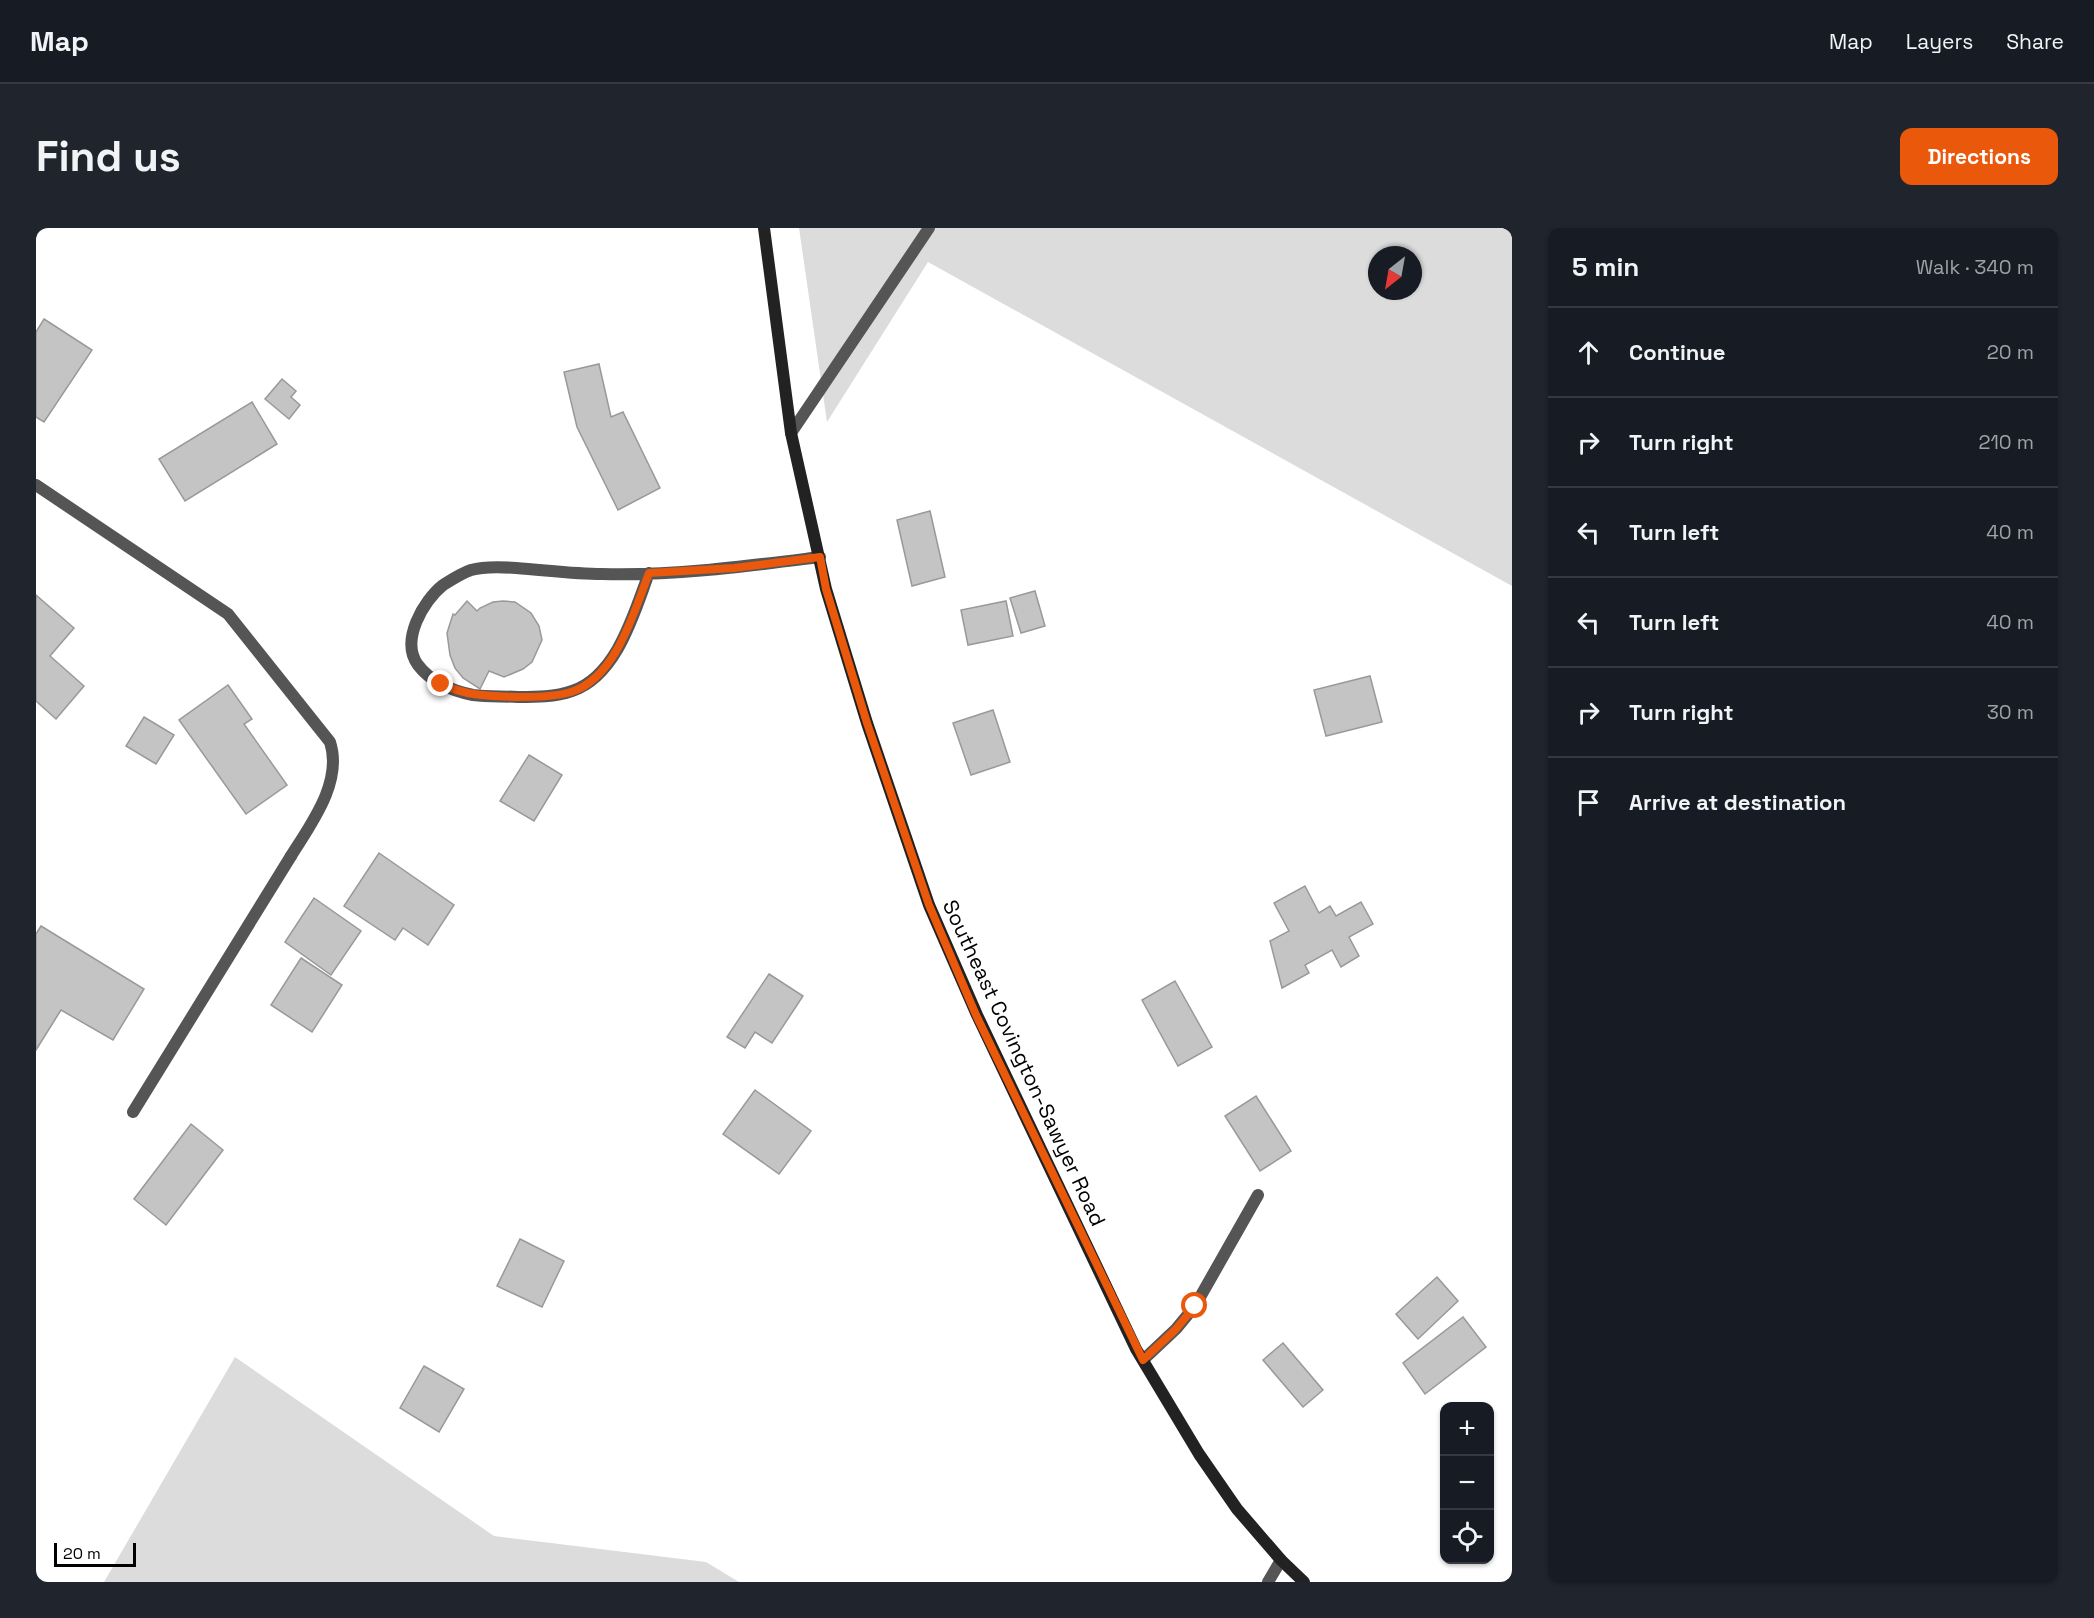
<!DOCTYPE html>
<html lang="en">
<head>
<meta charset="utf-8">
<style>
  :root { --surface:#171b24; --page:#20242c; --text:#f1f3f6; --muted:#9ea1a6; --line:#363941; --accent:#ea580c }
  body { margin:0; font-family:"Space Grotesk",sans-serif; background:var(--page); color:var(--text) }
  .controls { position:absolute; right:18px; bottom:18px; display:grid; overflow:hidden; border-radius:12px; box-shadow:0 2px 4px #0004 }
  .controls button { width:54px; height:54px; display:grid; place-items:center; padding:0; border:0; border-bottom:2px solid var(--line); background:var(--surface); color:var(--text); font:30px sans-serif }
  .compass { position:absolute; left:1332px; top:18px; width:54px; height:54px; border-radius:50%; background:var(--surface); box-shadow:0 2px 4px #0004; rotate:211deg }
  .scale { position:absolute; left:18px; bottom:15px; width:82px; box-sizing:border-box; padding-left:6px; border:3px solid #000; border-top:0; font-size:16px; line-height:21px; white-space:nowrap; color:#000; -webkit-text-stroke:4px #fff; paint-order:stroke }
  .stop { position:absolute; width:18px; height:18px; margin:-14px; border:4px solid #ea580c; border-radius:50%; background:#fff }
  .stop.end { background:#ea580c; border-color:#fff; box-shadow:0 2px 6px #0008 }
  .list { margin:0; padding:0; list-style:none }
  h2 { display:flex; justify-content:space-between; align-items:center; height:78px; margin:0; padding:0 24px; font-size:26px }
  h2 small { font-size:20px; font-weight:400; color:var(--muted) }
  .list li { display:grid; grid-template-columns:39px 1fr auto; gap:18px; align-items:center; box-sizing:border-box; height:90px; padding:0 24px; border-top:2px solid var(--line) }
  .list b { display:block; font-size:22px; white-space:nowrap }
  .list em { font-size:20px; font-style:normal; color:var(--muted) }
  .icon { flex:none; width:33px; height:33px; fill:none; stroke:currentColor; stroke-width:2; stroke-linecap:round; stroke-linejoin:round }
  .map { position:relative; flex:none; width:1476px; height:1354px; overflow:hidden; border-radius:12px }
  header { display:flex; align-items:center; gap:36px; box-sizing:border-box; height:84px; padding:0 30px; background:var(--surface); border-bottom:2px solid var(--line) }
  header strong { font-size:28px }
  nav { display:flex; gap:33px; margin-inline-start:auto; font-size:21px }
  .intro { display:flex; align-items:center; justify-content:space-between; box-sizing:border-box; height:144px; padding:0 36px }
  h1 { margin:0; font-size:42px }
  .button { padding:15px 27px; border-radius:12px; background:var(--accent); color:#fff; font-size:21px; font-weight:700 }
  main { display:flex; gap:36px; padding:0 36px }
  aside { flex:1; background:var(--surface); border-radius:12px; box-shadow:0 2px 4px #0004 }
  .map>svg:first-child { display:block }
  .green { fill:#dcdcdc; fill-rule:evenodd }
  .building { fill:#c4c4c4; stroke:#999; stroke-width:1.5 }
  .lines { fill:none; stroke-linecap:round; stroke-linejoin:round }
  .lane { stroke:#555; stroke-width:12 }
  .street { stroke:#555; stroke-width:12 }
  .secondary { stroke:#222; stroke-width:12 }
  .route { stroke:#ea580c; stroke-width:8 }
  .labels { text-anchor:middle; stroke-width:6; stroke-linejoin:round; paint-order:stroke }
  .street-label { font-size:21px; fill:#000; stroke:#fff }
</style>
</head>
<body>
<header>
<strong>Map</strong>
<nav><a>Map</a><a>Layers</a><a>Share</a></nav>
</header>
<div class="intro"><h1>Find us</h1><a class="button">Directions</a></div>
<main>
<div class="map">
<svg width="1476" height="1354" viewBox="0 0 1476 1354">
  <rect width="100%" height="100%" fill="#fff"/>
  <g class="green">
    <path d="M763,0H1476V358L892,34L791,194ZM1341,27H1377V63H1341Z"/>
    <path d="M199,1129L458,1308L670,1334L703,1354H68Z"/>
  </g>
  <g class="building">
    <path d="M8,91L56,122L8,194L0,189V104Z"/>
    <path d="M563,136L575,189L587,184L624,260L582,282L541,199L528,144Z"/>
    <path d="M246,151L260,163L255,169L264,177L253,191L229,171Z"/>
    <path d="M216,174L241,216L149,273L123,231Z"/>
    <path d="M894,283L909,349L876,358L861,292Z"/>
    <path d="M999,363L1009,398L985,405L974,370Z"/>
    <path d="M0,367L38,400L14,428L48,458L20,491L0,473Z"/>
    <path d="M431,373L441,383L444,380L457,374L467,373L479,374L495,385L503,398L506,412L496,434L487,441L468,449L453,443L444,461L427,450L419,440L414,427L411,405L417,386L419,387Z"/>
    <path d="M970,373L977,408L932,417L925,382Z"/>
    <path d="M1334,448L1346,494L1290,508L1278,462Z"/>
    <path d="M192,457L216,491L208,496L251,557L210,586L143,492Z"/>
    <path d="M957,482L974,534L935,547L917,495Z"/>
    <path d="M108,489L138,507L120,536L90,518Z"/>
    <path d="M493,527L526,547L498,593L464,573Z"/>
    <path d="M343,625L418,677L392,717L367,700L359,712L308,678Z"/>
    <path d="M1269,658L1283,685L1294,678L1300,688L1325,674L1337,696L1313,709L1323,728L1305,739L1296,722L1269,737L1273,745L1246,760L1234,713L1253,703L1238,675Z"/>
    <path d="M278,670L325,703L295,747L249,714Z"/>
    <path d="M5,698L108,761L77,812L25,782L0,822V706Z"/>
    <path d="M265,730L306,757L276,804L235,777Z"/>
    <path d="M733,746L767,768L736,815L719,804L709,820L691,809Z"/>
    <path d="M1139,753L1176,819L1142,838L1106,772Z"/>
    <path d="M719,862L775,903L743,946L687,906Z"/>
    <path d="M1220,868L1255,923L1224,943L1189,888Z"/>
    <path d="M155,896L187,922L130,997L98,971Z"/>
    <path d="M484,1011L528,1033L506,1079L461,1058Z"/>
    <path d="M1401,1049L1422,1073L1382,1111L1360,1086Z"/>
    <path d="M1427,1089L1450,1119L1389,1166L1367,1135Z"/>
    <path d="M1247,1115L1287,1162L1267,1179L1227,1132Z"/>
    <path d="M388,1138L428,1161L403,1204L364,1180Z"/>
  </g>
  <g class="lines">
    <g class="lane">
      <path d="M613,345C598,385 581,448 536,463C519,469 500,469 482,469C467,468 452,469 437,467C417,463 395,454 382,437C364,413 387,373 407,357C415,352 426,345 435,342C449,338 466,339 480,340C509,342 538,346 566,346C639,348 712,338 784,329"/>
      <path d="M97,884L255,628"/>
      <path d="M1107,1132L1140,1101L1159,1078L1222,967"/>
    </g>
    <g class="street">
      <path d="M755,205L893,0"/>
      <path d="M0,257L192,386L294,514C307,554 275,596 255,628"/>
      <path d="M1232,1354L1245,1332"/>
    </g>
    <path class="secondary" d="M728,0L755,205L790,361L831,495L893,677L941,787L1100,1121L1163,1226L1201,1281L1245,1332L1268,1354"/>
  </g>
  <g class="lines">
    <path class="route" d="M405,456C431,468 452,468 480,469C498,469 518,469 535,464C580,450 598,384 613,345L698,340L784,329L790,361L831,495L893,677L940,787L1107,1132L1140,1101L1159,1078"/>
  </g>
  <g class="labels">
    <g class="street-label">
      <text transform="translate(988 835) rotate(65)" y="7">Southeast Covington-Sawyer Road</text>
    </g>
  </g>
</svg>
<div class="controls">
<button>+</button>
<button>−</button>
<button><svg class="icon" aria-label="locate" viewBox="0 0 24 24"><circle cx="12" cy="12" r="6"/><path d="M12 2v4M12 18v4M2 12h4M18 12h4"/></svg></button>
</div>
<svg class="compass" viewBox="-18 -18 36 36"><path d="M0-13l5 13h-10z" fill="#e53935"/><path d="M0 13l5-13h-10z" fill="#9ea1a6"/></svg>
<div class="scale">20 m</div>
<div class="stop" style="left:1159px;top:1078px"></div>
<div class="stop end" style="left:405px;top:456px"></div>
</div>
<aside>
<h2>5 min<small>Walk · 340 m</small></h2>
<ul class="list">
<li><svg class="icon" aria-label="ahead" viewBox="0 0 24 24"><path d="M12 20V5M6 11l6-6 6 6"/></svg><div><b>Continue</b></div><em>20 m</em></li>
<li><svg class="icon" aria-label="right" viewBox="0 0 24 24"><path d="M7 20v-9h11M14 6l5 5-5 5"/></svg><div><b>Turn right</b></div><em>210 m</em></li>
<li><svg class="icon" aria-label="left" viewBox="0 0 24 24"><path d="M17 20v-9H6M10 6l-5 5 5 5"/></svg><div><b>Turn left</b></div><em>40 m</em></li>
<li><svg class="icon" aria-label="left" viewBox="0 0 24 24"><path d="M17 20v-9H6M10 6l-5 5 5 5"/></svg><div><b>Turn left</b></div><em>40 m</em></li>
<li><svg class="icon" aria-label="right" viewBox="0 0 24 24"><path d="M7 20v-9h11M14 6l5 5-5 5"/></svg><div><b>Turn right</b></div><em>30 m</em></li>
<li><svg class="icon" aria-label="arrive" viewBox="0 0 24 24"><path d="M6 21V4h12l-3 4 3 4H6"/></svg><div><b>Arrive at destination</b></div></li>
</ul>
</aside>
</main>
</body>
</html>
